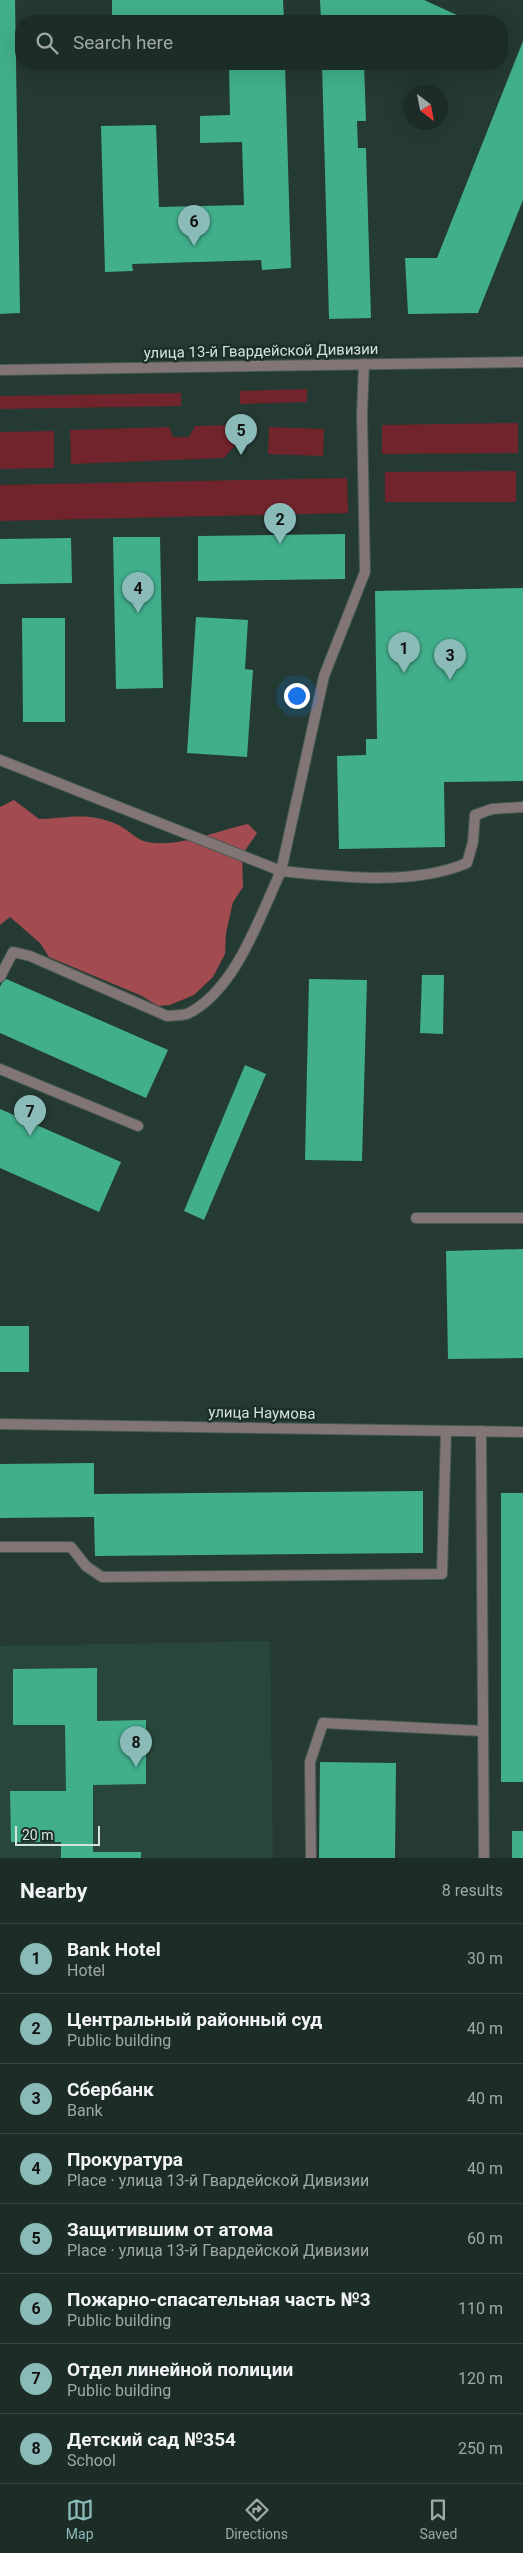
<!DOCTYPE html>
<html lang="en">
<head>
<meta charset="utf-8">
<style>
  :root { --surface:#1c2c26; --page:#25342e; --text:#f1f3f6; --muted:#a0a7a7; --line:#3a4843; --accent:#8bbbb9 }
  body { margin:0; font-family:Roboto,sans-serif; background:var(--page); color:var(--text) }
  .compass { position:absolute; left:403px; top:85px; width:45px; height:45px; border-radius:50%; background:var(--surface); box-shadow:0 5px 20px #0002; rotate:148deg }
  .scale { position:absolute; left:15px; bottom:12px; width:85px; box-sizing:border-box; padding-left:5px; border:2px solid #d6e3dd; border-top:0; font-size:14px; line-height:18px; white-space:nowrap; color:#d6e3dd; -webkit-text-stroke:4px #1b3028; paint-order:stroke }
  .you { position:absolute; left:296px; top:695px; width:18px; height:18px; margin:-12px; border:4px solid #fff; border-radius:50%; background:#1a73e8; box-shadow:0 0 0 8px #1a73e833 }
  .badge { display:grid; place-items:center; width:32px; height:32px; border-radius:50%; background:var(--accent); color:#111; font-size:16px; font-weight:700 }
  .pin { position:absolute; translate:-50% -41px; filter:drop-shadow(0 1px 2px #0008) }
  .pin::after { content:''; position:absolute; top:26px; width:18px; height:15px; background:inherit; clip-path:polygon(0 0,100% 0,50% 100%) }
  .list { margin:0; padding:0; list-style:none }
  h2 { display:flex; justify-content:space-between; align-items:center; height:65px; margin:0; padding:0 20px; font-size:21px }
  h2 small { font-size:16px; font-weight:400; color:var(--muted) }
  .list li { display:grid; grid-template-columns:32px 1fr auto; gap:15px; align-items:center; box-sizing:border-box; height:70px; padding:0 20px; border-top:1px solid var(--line) }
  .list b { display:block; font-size:19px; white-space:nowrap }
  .list p { margin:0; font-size:16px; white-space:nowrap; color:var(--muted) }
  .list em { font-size:16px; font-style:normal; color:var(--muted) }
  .icon { flex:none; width:28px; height:28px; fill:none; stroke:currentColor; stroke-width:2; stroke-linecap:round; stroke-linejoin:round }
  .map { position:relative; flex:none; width:523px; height:1858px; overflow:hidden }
  .search { position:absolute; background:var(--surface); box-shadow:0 5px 20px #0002; left:15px; right:15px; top:15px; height:55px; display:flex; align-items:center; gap:12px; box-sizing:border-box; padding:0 18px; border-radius:20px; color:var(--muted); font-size:19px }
  .sheet { height:625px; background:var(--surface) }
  nav { display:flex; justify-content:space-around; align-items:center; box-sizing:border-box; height:70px; border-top:1px solid var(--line); background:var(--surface); font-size:14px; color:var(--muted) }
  nav a { display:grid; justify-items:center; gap:2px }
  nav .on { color:var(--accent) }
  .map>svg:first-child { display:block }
  .built { fill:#28463b }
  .green { fill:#72242c }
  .forest { fill:#a24c51 }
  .building { fill:#41af8c }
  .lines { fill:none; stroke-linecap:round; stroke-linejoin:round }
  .lane-casing { stroke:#455851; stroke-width:12 }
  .street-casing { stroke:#455851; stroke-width:12 }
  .lane { stroke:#817675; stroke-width:10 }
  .street { stroke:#817675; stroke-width:10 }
  .labels { text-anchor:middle; stroke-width:5; stroke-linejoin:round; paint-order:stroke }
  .street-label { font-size:15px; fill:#d6e3dd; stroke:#1b3028 }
</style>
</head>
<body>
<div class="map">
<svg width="523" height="1858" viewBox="0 0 523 1858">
  <rect width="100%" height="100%" fill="#253a32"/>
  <path class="built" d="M270,1641L273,1858H0V1646Z"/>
  <g class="green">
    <path d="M307,389V402L240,404V391Z"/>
    <path d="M181,393V406L0,409V396Z"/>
    <path d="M518,423V453L382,454V425Z"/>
    <path d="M237,425L248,430L224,458L71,464L70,430L169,427L173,437H189L195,426Z"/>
    <path d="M269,427L324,429L323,456L268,454Z"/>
    <path d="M54,431V468L0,469V432Z"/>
    <path d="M516,471V502H385V472Z"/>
    <path d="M347,478L348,513L0,521V485Z"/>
  </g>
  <path class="forest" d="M14,800L39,819C69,818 85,812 114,823C126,827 136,840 147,842C180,848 215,831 248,824L257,833L242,855L243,887L233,902L226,933L225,954L213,977L194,995L170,1005L158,1006L142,996L49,957L40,943L10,917L0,925V807Z"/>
  <g class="building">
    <path d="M0,0H15L20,313L0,314Z"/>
    <path d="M112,0H283L284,21H112Z"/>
    <path d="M320,0H424L470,21H374L363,16V21H321Z"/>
    <path d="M523,41V200L478,313L408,314L405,258H437Z"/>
    <path d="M229,64H285L291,268L262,270L261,260L132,264L133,271L105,272L101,126L156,125L159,207L244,205L242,142L200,143V116L230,115Z"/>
    <path d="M322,64H364L366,121H357L358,148H366L371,318L329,319Z"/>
    <path d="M345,534V579L198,581V536Z"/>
    <path d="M113,537H160L163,688L116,689Z"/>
    <path d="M71,538L72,583L0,584V539Z"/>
    <path d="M523,588V781L444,782L445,847L339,849L337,756L366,755V739H377L375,591Z"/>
    <path d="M196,617L248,620L245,669L253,670L247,757L187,753Z"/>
    <path d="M22,618H65V722H23Z"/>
    <path d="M422,975H444L443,1034L420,1033Z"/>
    <path d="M4,978L168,1050L146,1098L0,1033V987Z"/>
    <path d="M309,979L367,980L362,1161L305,1160Z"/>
    <path d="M245,1065L266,1074L204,1220L184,1211Z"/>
    <path d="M0,1109L121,1162L99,1212L0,1168Z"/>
    <path d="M523,1249V1358L448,1359L446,1251Z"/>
    <rect x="0" y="1326" width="29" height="46"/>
    <path d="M94,1463V1494L423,1491V1553L95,1556L94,1517L0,1518V1464Z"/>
    <rect x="501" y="1493" width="22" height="289"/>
    <path d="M97,1668V1721L146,1720V1784L93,1785V1852H141V1858H61V1842H11L10,1791H66L65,1725H13V1669Z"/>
    <path d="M320,1762L396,1763L395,1858H319Z"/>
    <rect x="512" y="1831" width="11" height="27"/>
  </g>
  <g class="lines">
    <g class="lane-casing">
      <g id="lane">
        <path d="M0,760L281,871L324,676L365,572L362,414L364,364"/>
        <path d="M0,977L13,952L30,956L167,1016C173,1015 184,1016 189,1013C236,989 260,916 281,871C339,877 413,886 467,863L473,842L475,815L492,809L523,807"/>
        <path d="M0,1069L138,1126"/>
        <path d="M416,1218H523"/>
        <path d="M0,1424L523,1432"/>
        <path d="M481,1431L484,1858"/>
        <path d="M0,1547H71L86,1566L102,1577L442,1574L446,1431"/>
        <path d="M311,1858L310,1762L323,1723L483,1731"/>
      </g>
    </g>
    <g class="street-casing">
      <path id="street" d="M0,370L523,362"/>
    </g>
    <use href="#lane" class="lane"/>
    <use href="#street" class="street"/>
  </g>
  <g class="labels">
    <g class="street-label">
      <text transform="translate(261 351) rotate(-1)" y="5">улица 13-й Гвардейской Дивизии</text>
      <text transform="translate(262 1413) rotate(1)" y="5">улица Наумова</text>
    </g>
  </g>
</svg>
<svg class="compass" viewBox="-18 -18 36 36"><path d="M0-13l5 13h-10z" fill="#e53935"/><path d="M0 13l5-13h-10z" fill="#a0a7a7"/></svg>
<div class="scale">20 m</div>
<div class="you"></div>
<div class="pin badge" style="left:404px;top:673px">1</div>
<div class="pin badge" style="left:280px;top:544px">2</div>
<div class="pin badge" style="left:450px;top:680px">3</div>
<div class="pin badge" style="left:138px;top:613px">4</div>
<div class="pin badge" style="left:241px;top:455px">5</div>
<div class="pin badge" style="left:194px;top:246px">6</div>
<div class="pin badge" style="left:30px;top:1136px">7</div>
<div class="pin badge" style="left:136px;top:1767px">8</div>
<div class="search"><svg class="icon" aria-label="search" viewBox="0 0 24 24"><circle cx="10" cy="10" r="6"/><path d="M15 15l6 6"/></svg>Search here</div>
</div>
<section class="sheet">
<h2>Nearby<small>8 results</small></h2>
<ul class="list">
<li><span class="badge">1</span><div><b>Bank Hotel</b><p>Hotel</p></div><em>30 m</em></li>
<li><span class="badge">2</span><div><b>Центральный районный суд</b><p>Public building</p></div><em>40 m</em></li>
<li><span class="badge">3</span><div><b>Сбербанк</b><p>Bank</p></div><em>40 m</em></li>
<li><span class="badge">4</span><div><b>Прокуратура</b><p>Place · улица 13-й Гвардейской Дивизии</p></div><em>40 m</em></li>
<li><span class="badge">5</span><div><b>Защитившим от атома</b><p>Place · улица 13-й Гвардейской Дивизии</p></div><em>60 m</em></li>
<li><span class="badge">6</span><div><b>Пожарно-спасательная часть №3</b><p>Public building</p></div><em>110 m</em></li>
<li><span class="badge">7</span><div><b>Отдел линейной полиции</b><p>Public building</p></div><em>120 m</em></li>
<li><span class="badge">8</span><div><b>Детский сад №354</b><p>School</p></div><em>250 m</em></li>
</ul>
</section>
<nav>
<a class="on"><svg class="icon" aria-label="map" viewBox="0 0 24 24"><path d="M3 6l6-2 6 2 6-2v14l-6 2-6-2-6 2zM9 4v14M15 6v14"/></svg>Map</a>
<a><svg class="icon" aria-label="directions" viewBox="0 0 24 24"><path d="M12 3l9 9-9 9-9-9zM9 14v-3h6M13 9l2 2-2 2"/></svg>Directions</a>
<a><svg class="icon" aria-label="saved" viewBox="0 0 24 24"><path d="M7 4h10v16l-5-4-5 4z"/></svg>Saved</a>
</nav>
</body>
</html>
